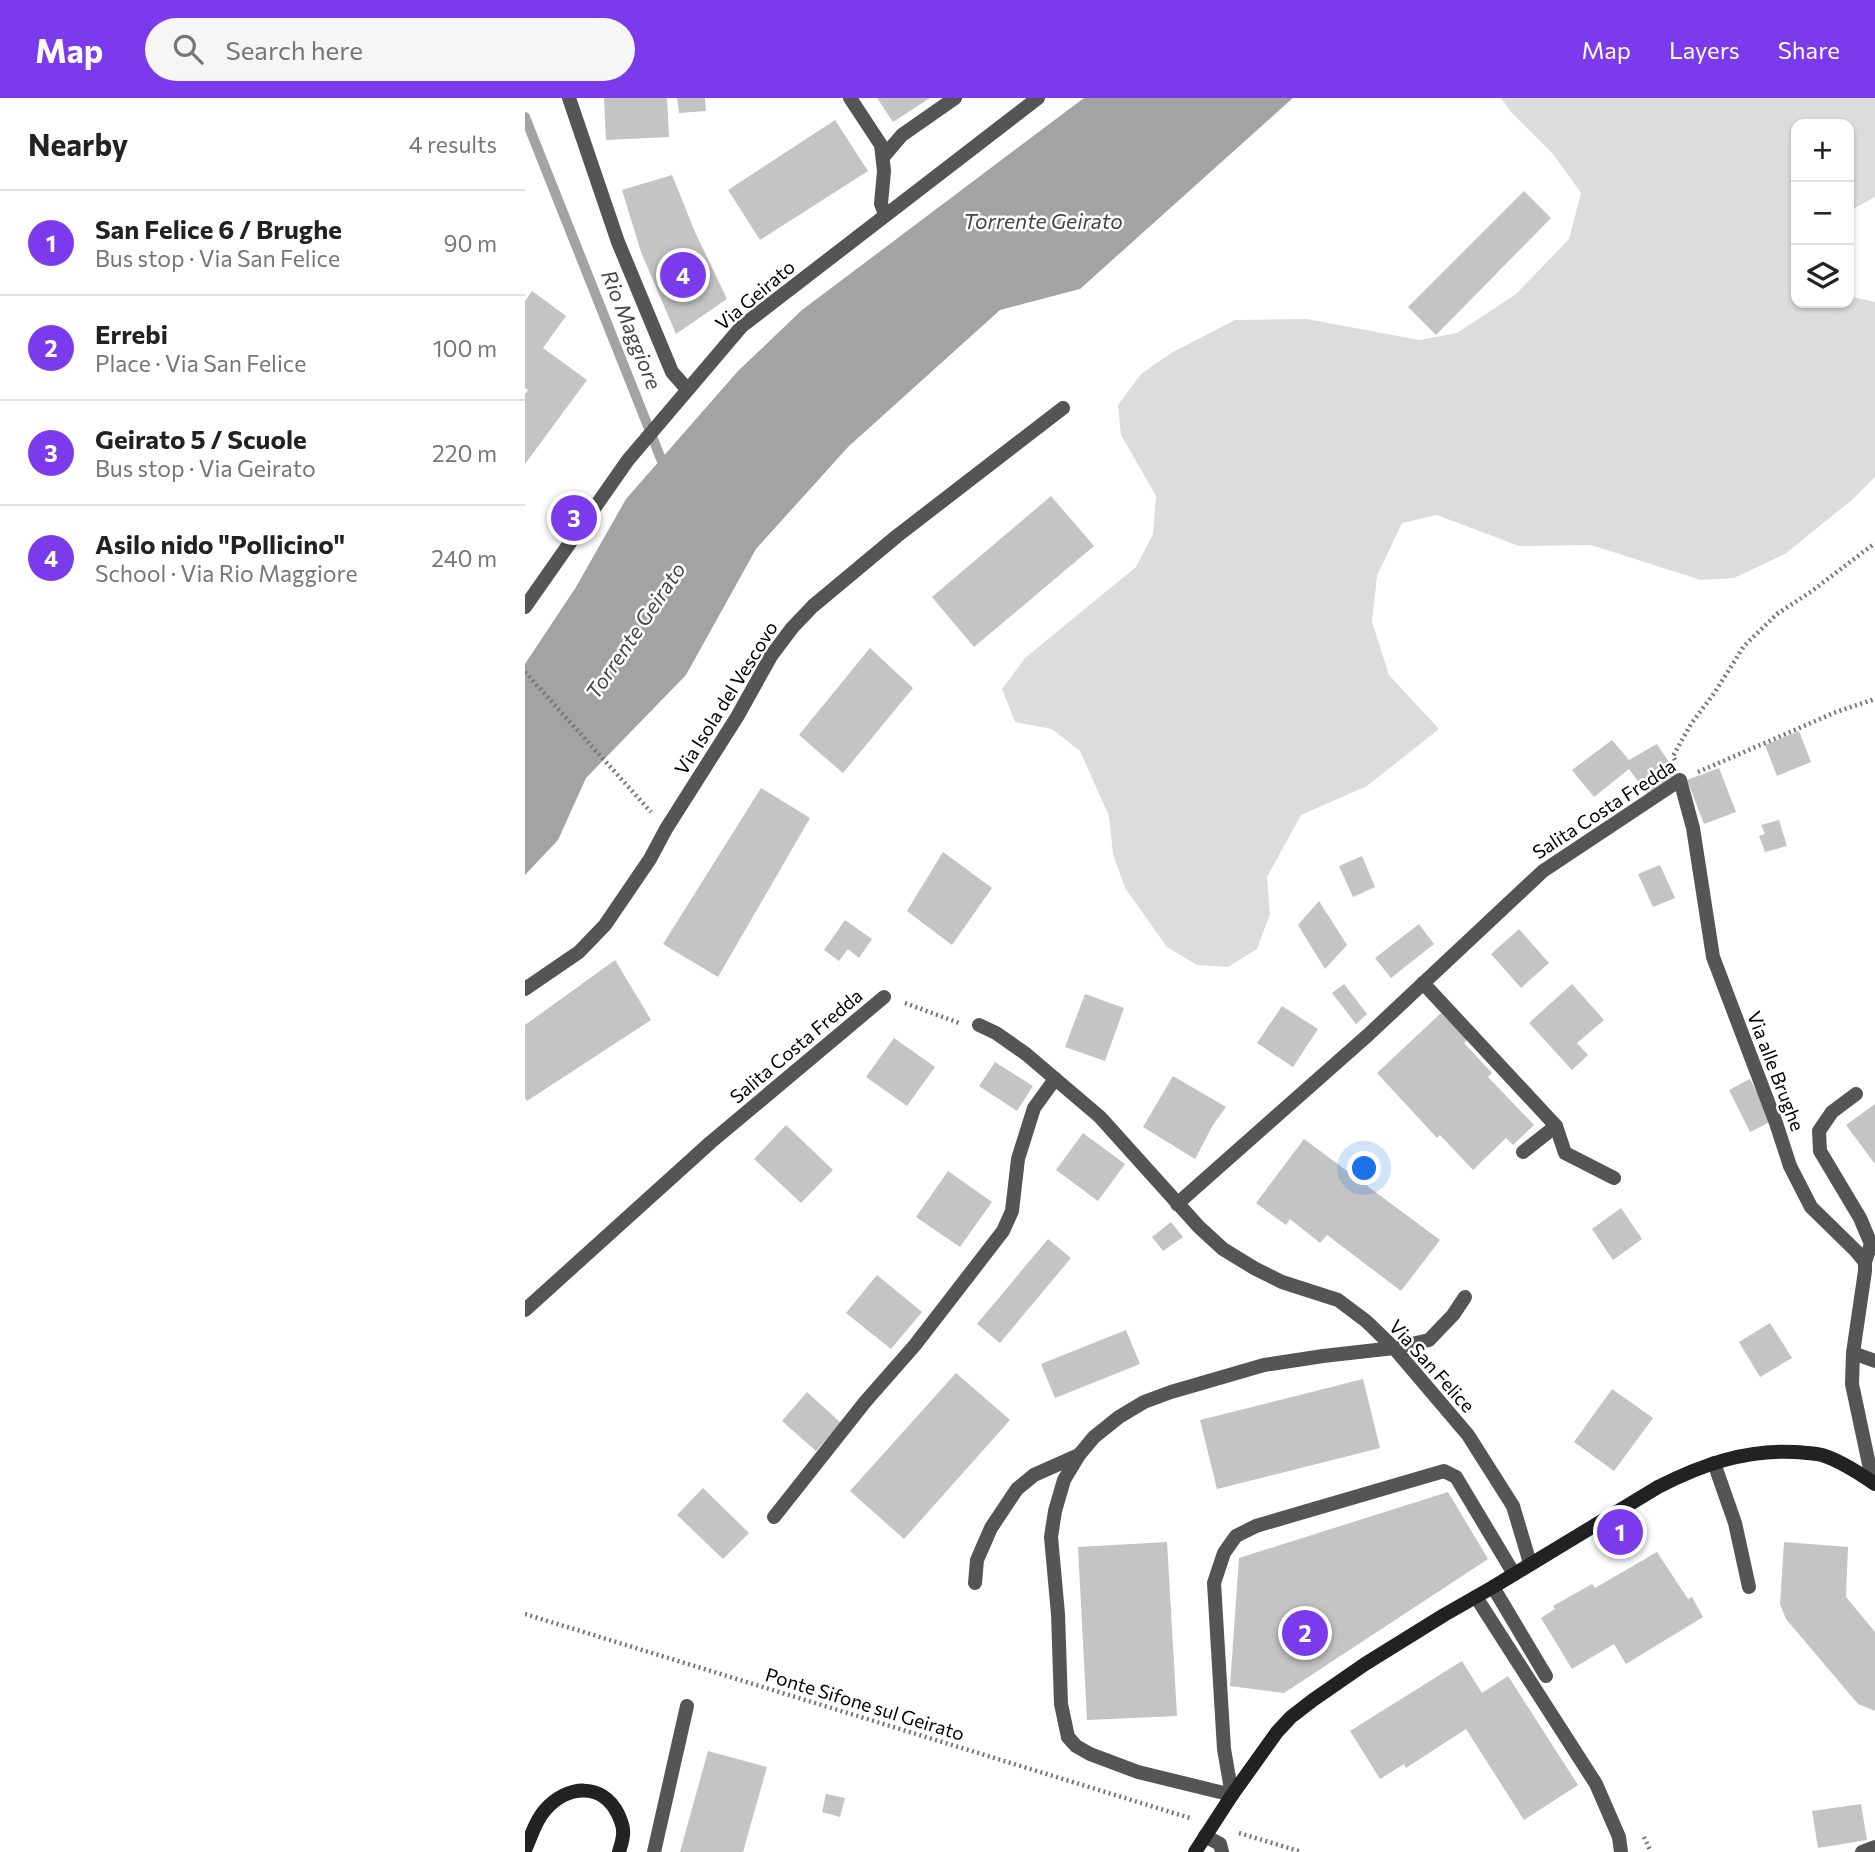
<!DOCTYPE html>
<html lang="en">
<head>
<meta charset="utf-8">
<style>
  :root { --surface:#fff; --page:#f6f6f6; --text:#222; --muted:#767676; --line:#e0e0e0; --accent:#7c3aed }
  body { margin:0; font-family:Commissioner,sans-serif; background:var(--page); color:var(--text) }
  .controls { position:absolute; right:21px; top:21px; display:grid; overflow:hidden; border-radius:14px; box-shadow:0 2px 5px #0004 }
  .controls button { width:63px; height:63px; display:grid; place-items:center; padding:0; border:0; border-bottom:2px solid var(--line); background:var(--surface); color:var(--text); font:35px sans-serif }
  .you { position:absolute; left:840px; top:1071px; width:24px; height:24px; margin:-18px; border:5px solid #fff; border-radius:50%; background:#1a73e8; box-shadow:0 0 0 10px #1a73e833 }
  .badge { display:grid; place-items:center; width:46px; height:46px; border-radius:50%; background:var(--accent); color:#fff; font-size:23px; font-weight:700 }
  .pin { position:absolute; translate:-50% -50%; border:4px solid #fff; box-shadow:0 2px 7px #0006 }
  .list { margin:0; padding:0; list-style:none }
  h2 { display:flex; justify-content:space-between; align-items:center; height:91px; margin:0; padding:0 28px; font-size:30px }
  h2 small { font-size:23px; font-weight:400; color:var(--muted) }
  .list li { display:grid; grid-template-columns:46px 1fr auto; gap:21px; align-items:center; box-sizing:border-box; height:105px; padding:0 28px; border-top:2px solid var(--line) }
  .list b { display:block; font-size:26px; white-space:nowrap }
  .list p { margin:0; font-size:23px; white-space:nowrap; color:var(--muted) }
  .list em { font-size:23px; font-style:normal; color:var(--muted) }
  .icon { flex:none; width:38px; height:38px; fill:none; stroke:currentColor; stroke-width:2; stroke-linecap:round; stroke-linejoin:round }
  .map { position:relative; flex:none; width:1350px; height:1754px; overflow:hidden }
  header { display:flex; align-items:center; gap:42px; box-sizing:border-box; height:98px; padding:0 35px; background:var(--accent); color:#fff }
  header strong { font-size:33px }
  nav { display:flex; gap:38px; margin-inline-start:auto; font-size:24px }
  .search { width:490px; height:63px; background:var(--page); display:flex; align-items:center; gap:18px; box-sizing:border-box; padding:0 24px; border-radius:38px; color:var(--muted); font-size:26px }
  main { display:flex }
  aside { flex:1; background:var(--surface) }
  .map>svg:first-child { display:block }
  .green { fill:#dcdcdc }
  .water { fill:#a3a3a3 }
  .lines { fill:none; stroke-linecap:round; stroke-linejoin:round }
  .stream { stroke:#a3a3a3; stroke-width:10 }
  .building { fill:#c4c4c4 }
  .path { stroke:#777; stroke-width:4.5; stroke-dasharray:2 3.5; stroke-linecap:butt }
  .lane { stroke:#555; stroke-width:14 }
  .street { stroke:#555; stroke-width:14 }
  .secondary { stroke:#222; stroke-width:14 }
  .labels { text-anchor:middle; stroke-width:5; stroke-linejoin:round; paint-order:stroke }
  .street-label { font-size:19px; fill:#000; stroke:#fff }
  .water-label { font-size:21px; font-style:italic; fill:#444; stroke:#fff }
</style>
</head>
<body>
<header>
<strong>Map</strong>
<div class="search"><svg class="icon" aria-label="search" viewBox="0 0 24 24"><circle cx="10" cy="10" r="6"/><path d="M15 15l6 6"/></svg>Search here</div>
<nav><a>Map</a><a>Layers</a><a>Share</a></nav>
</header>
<main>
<aside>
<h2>Nearby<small>4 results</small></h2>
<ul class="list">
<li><span class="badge">1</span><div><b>San Felice 6 / Brughe</b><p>Bus stop · Via San Felice</p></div><em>90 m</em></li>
<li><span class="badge">2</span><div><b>Errebi</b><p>Place · Via San Felice</p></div><em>100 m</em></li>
<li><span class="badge">3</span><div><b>Geirato 5 / Scuole</b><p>Bus stop · Via Geirato</p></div><em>220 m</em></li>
<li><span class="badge">4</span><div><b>Asilo nido &quot;Pollicino&quot;</b><p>School · Via Rio Maggiore</p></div><em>240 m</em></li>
</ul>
</aside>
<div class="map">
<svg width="1350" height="1754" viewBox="0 0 1350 1754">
  <rect width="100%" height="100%" fill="#fff"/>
  <path class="green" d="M976,0H1350V99L1324,113V26H1271V205H1324V198L1350,204V379L1328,401L1260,456L1209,480L1176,482L1066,447L994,448L912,417L877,425L852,478L847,524L864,577L914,631L842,688L776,717L742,779L745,816L732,851L703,869L672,867L642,849L600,790L588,756L584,718L555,653L527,631L490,624L477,591L500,560L611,469L628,436L631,398L596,337L593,307L616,276L646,255L710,222L782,221L894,242L932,235L991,196L1044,141L1056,95L1028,56L986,14Z"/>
  <path class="water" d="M559,0H768L555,191L475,212L323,349L231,451L161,577L61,680L33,742L0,777V566L51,489L101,401L213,273L277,212Z"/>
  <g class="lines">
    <path class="stream" d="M0,19L136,361L143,372"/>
  </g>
  <g class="building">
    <path d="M79,0H142L144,39L81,42Z"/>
    <path d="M152,0H180L181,13L154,15Z"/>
    <path d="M352,0H405L368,24Z"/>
    <path d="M310,22L343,73L235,142L203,92Z"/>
    <path d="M147,77L170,134L202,201L151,236L116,154L97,92Z"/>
    <path d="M999,93L1026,120L911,237L883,209Z"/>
    <path d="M7,193L41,218L18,250L62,282L0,366V296L3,292L0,290V203Z"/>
    <path d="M526,398L569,448L449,549L407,499Z"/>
    <path d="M345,550L388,590L318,675L274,637Z"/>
    <path d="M1274,633L1286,664L1252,678L1240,647Z"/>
    <path d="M1087,642L1104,662L1132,646L1153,678L1122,696L1104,671L1069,699L1047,672Z"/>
    <path d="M1194,670L1211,714L1179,726L1162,682Z"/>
    <path d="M236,690L285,720L193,879L138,846Z"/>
    <path d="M1254,722L1262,748L1240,754L1234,738L1240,736L1236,727Z"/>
    <path d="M418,754L467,790L427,847L382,813Z"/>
    <path d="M837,758L850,789L828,799L814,768Z"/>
    <path d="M1135,767L1150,800L1128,809L1113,776Z"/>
    <path d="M794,803L822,847L800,871L773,827Z"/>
    <path d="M320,822L347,841L334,860L323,851L314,863L299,852Z"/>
    <path d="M894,826L909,846L866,880L850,860Z"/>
    <path d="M994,831L1024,865L996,890L966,856Z"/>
    <path d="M90,862L126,922L2,1003L0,1000V927Z"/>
    <path d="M819,886L842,916L831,926L807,895Z"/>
    <path d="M1047,886L1079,922L1052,945L1063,957L1047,972L1004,925Z"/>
    <path d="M560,896L599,910L580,963L540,949Z"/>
    <path d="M757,908L793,931L768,969L732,945Z"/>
    <path d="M916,915L942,942L939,945L967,975L963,979L1009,1027L988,1047L981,1040L948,1072L915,1037L912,1040L852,975Z"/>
    <path d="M369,940L410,969L382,1008L341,979Z"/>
    <path d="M470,964L508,988L492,1013L454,988Z"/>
    <path d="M648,978L701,1009L688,1027L670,1061L618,1029Z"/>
    <path d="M1225,981L1247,1023L1225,1034L1204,992Z"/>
    <path d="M1350,1006V1066L1321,1027Z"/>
    <path d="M261,1027L308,1072L276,1105L229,1061Z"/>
    <path d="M558,1035L600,1066L573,1103L531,1072Z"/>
    <path d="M779,1041L915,1142L876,1193L802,1137L795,1145L765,1121L761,1127L731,1105Z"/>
    <path d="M423,1073L467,1104L435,1149L391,1119Z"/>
    <path d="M1096,1110L1117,1141L1088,1162L1067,1131Z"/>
    <path d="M646,1124L658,1139L638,1153L627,1139Z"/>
    <path d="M523,1141L546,1160L475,1245L452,1226Z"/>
    <path d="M352,1177L397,1214L366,1251L321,1215Z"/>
    <path d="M1245,1225L1267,1260L1235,1279L1214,1244Z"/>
    <path d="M601,1232L615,1266L530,1300L516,1266Z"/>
    <path d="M431,1275L485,1322L379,1441L325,1393Z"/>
    <path d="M838,1281L855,1350L692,1391L675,1322Z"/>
    <path d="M1087,1291L1128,1320L1089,1373L1049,1344Z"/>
    <path d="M282,1294L316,1325L291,1353L257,1323Z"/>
    <path d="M178,1390L224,1435L198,1461L152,1417Z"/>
    <path d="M923,1394L963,1461L759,1595L705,1588L714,1460Z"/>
    <path d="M642,1444L652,1618L562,1622L553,1449Z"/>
    <path d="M1259,1444L1323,1449L1321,1499L1350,1534V1613L1333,1606L1261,1521L1255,1506Z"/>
    <path d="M1132,1454L1163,1501L1167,1499L1178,1519L1101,1566L1089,1546L1047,1571L1016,1520L1030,1511L1028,1508L1067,1486L1070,1490Z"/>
    <path d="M937,1563L957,1595L983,1578L1053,1687L999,1722L941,1631L881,1670L879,1666L855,1681L825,1633Z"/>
    <path d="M183,1653L242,1669L218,1754H155Z"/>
    <path d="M301,1696L320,1700L315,1719L297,1714Z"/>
    <path d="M1336,1706L1342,1742L1293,1750L1287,1713Z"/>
  </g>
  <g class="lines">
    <g class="path">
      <path d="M0,574L126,714"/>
      <path d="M1150,662L1148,658L1166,626L1190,594L1219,548L1252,516L1287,493L1350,445"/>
      <path d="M1173,674L1311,614L1350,601"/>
      <path d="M380,905L434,925"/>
      <path d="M0,1516L665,1720"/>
      <path d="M714,1735L777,1754"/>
      <path d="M1119,1739L1126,1754"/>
    </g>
    <g class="lane">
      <path d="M325,0L356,47L359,73L356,106L360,116"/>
      <path d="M359,58L377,37L430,0"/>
      <path d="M1331,996L1307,1014L1294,1033L1295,1053L1335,1120L1346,1146L1340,1164"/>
      <path d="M998,1054L1031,1028"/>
      <path d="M869,1250L904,1242L928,1217L940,1199"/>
      <path d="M968,1489L1021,1578"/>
      <path d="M951,1499L1071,1686L1094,1739L1096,1754"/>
      <path d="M707,1697L699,1651L689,1485L699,1455L711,1438L731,1428L919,1373L931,1379L989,1476"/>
      <path d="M680,1738L695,1746L697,1754"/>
    </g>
    <g class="street">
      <path d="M44,0L93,144L147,274L162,291"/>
      <path d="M0,509L103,362L217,228L513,0"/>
      <path d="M898,885L1031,1028L1040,1055L1089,1080"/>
      <path d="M0,891L54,854L80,827L125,761L141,731L212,619L246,558L267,530L288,508L372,438L538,310"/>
      <path d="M454,927L471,935L501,956L575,1019L674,1129L698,1151L729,1170L757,1184L813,1202L841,1223L869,1250L943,1337L988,1408L1005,1465"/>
      <path d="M652,1106L843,937L1018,773L1155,682L1168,730L1188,859L1251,1025L1265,1068L1286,1109L1331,1153L1340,1164V1173L1328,1255L1327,1286L1348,1385"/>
      <path d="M0,1212L186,1044L359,899"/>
      <path d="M1328,1255L1350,1263"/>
      <path d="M1189,1365L1210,1425L1224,1489"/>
      <path d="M249,1419L340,1304L390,1247L478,1133L487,1113L493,1061L509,1010L530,981"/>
      <path d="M450,1485L452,1462L466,1430L492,1391L509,1377L554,1357"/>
      <path d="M707,1697L613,1674L565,1656L551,1648L543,1639L536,1606L533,1516L526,1439L530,1413L539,1382L554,1357L569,1339L594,1319L619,1304L646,1294L739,1267L798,1258L869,1250"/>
      <path d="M129,1754L162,1608"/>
      <path d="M1337,1754L1350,1749"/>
    </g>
    <g class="secondary">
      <path d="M0,1752C6,1739 10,1723 20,1712C42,1687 77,1684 93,1716C95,1721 98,1727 98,1732C99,1739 96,1747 94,1754"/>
      <path d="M670,1754L707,1697L752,1634L766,1619L788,1602L840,1566L919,1517L968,1489L1133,1389C1176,1367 1221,1351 1270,1354C1279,1355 1289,1355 1297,1357C1316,1363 1334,1375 1350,1386"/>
    </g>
  </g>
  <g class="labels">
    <g class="street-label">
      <text transform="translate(230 197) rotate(-40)" y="7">Via Geirato</text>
      <text transform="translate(201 600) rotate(-58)" y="7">Via Isola del Vescovo</text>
      <text transform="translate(1079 711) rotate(-33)" y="7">Salita Costa Fredda</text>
      <text transform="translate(271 948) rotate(-40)" y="7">Salita Costa Fredda</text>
      <text transform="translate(1251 973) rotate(69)" y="7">Via alle Brughe</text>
      <text transform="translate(907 1268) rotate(48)" y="7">Via San Felice</text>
      <text transform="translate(340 1606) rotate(17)" y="7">Ponte Sifone sul Geirato</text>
    </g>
    <g class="water-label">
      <text x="518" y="131">Torrente Geirato</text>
      <text transform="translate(106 232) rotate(68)" y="7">Rio Maggiore</text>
      <text transform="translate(111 533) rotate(-56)" y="7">Torrente Geirato</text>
    </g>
  </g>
</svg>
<div class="controls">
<button>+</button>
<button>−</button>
<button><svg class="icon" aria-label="layers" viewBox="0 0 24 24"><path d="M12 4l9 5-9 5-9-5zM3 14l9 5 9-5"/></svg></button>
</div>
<div class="you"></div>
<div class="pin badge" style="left:1095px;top:1434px">1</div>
<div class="pin badge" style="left:780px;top:1535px">2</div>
<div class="pin badge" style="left:49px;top:420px">3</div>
<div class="pin badge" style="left:158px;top:177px">4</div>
</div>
</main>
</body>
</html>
